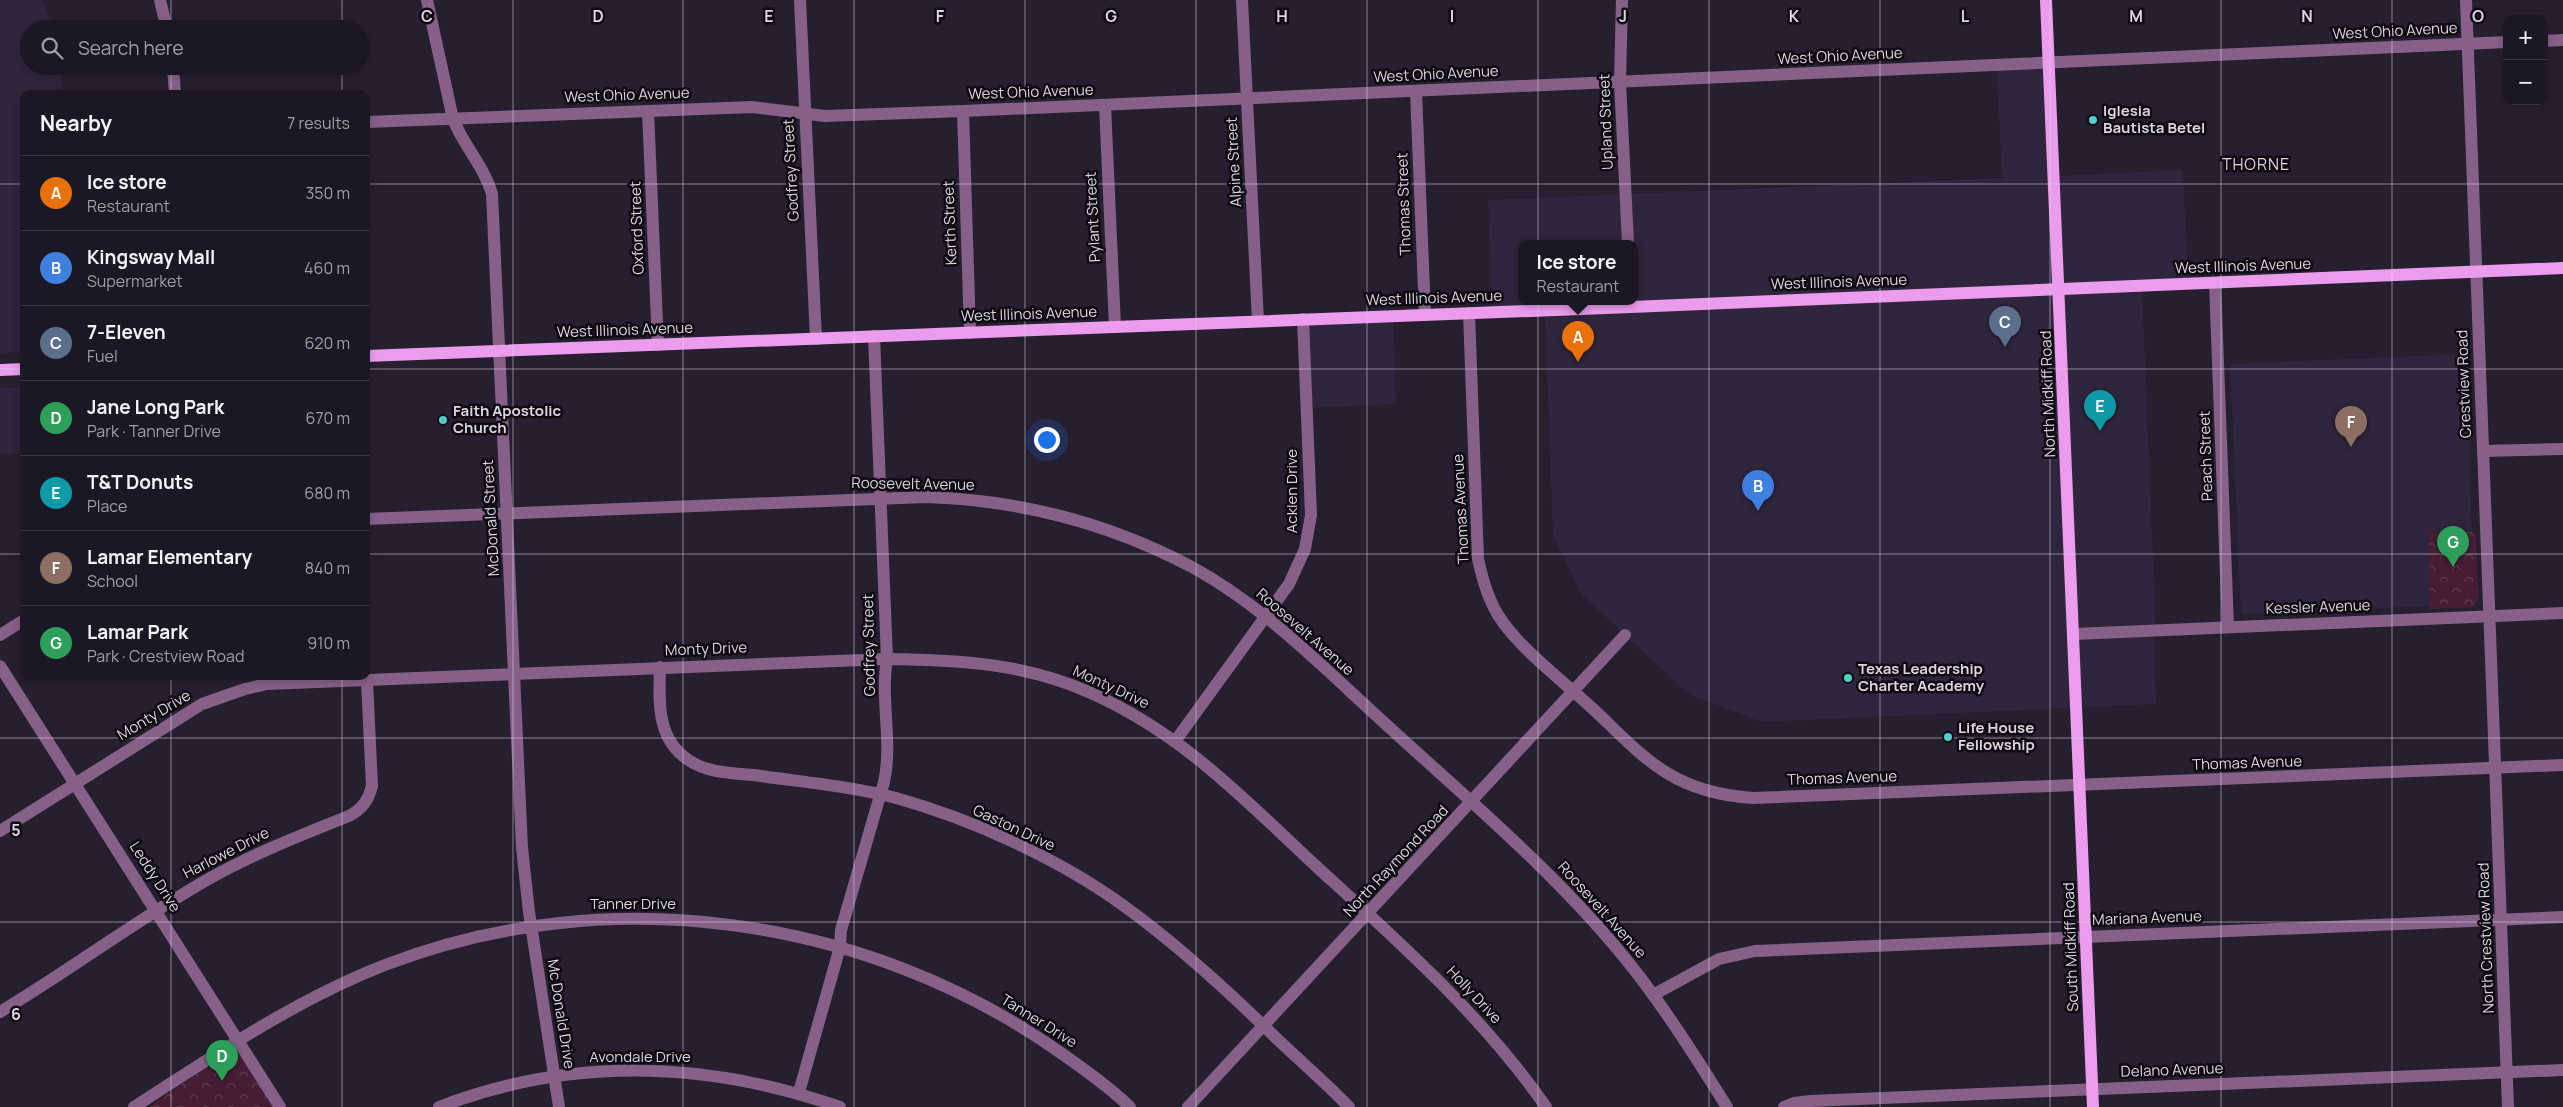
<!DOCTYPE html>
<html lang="en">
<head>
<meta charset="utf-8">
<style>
  :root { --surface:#1c1724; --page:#292431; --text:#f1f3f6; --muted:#a09fa6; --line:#3a3641; --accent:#52cdcd }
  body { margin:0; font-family:Manrope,sans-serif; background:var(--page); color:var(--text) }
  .controls { position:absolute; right:15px; top:15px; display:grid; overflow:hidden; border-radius:10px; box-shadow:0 2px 8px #0003 }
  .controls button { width:45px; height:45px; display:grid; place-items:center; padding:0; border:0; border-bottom:1px solid var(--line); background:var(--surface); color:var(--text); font:25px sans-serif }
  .you { position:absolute; left:1046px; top:439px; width:18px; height:18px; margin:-12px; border:4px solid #fff; border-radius:50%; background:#1a73e8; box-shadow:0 0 0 8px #1a73e833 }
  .badge { display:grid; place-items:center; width:32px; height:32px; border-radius:50%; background:var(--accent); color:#fff; font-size:16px; font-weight:700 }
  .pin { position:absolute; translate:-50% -41px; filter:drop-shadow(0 1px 2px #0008) }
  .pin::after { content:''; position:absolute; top:26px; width:18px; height:15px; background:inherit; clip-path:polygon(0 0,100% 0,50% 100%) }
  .popup { position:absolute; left:1518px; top:240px; width:120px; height:65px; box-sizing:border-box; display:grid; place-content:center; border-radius:10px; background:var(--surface); filter:drop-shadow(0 1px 4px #0005); font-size:16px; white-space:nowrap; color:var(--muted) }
  .popup b { font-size:19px; color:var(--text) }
  .popup::after { content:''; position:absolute; left:50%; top:100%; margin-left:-10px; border:10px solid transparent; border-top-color:var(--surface) }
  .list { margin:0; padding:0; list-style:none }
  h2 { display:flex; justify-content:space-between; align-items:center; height:65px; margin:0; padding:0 20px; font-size:21px }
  h2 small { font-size:16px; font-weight:400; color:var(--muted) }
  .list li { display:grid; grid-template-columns:32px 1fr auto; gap:15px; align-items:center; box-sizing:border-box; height:75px; padding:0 20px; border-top:1px solid var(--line) }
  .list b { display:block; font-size:19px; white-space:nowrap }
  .list p { margin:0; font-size:16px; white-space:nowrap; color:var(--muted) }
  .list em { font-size:16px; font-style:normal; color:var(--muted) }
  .icon { flex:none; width:28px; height:28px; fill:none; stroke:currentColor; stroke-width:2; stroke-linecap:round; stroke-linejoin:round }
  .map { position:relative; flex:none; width:2563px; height:1107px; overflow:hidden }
  .search { position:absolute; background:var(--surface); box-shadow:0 2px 8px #0003; left:20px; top:20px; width:350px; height:55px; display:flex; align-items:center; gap:12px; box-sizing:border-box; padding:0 18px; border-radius:28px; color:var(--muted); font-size:19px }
  .panel { position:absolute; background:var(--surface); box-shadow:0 2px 8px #0003; left:20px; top:90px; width:350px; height:590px; border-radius:10px }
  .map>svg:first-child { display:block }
  .built { fill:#2f253c; fill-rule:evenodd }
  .park { fill:url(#park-crowns) }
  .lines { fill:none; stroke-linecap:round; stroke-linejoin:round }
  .minor { stroke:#866087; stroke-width:12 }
  .major { stroke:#eb9ced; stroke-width:12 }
  .grid { fill:none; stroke:#dad6e1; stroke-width:1; stroke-opacity:0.55 }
  .poi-dot { fill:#52cdcd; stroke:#0e0a12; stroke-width:2 }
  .labels { text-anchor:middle; stroke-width:5; stroke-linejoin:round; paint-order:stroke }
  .street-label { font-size:15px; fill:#dad6e1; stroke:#0e0a12 }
  .poi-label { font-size:15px; font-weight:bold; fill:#dad6e1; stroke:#0e0a12; text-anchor:start }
  .neighbourhood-label { font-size:16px; letter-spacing:1px; fill:#dad6e1; stroke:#0e0a12 }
  .grid-label { font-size:16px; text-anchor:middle; font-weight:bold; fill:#dad6e1; stroke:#0e0a12; stroke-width:5; stroke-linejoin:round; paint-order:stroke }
</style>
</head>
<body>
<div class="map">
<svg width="2563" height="1107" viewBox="0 0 2563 1107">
  <defs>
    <pattern id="park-crowns" width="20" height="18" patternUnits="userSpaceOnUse" patternTransform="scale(1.25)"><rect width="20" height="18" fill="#461d34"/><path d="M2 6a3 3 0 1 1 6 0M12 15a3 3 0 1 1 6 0" fill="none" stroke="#603d51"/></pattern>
  </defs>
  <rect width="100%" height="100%" fill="#261f30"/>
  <g class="built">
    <path d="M0,0H42L54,29H29V66H61L62,94H24V352L0,353Z"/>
    <path d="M2052,64L2056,176L2183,170L2188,284L2142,289L2156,631L2154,632L2156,704L1762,722L1690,695L1582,595L1553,535L1545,314L1492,315L1488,200L2002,178L1997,66ZM1522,243H1634V301H1522Z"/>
    <path d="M1393,319L1396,404L1306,408L1302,322Z"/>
    <path d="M2465,354L2472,532L2428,531L2430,606L2241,614L2230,364Z"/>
    <path d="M24,387V453L0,454V388Z"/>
  </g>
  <g class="park">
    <path d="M2428,531L2472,532L2476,534L2478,600L2474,607L2430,609Z"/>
    <path d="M236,1049L275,1107H149L227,1053Z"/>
  </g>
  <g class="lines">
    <g class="minor">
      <path d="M160,0L167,29"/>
      <path d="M427,0L453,119C463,145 484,166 492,194L522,848L529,912L559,1107"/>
      <path d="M800,0L816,339"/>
      <path d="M1242,0L1258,321"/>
      <path d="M1622,0L1620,82L1628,243"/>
      <path d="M2466,0L2508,1107"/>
      <path d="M2544,41L2563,40"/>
      <path d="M173,66L175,94"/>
      <path d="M1416,91L1425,315"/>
      <path d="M1105,105L1115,327"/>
      <path d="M648,111L658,345"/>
      <path d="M963,111L970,333"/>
      <path d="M366,122L752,107L825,116L963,111L2507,42"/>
      <path d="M2215,283L2228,627"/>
      <path d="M1469,313L1478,559C1483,581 1489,603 1502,621C1523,651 1564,682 1592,708C1616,730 1639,756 1667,773C1693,789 1723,796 1753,798L2563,765"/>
      <path d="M2483,451L2563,449"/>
      <path d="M366,519L926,497C1019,500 1109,523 1192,567C1263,606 1320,664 1379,718C1467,799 1562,877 1636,972C1670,1016 1698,1061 1727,1107"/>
      <path d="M2075,634L2563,613"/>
      <path d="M0,635L24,620"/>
      <path d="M0,666L280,1107"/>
      <path d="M660,667C659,702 656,740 690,761C708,773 733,773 754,775C801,782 850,786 896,798C972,819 1061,860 1124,906C1178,945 1226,989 1273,1035C1298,1059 1325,1082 1349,1107"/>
      <path d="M1176,740L1289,584L1305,549L1311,515L1303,319"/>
      <path d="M0,831L202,704L245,689L267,684L887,659C957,660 1026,663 1091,693C1183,734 1244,799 1317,867C1399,942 1482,1015 1546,1107"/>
      <path d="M1653,995L1719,959L1755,951L2563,917"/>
      <path d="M0,1012C72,969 139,918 212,877C257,852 304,834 351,815C362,809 369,799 372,786L367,681"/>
      <path d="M799,1092L840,947L841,930L884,782C893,742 880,700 887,659L874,336"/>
      <path d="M134,1107C215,1055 295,1000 385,965C608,879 867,916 1061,1053C1085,1070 1109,1087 1130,1107"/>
      <path d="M439,1107C572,1056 707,1061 840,1107"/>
      <path d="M1188,1107L1625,635"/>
      <path d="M1784,1107L1794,1103L1810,1101L2563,1070"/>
    </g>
    <g class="major">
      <path d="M2046,0L2093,1107"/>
      <path d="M366,356L1631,307L2563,268"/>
      <path d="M0,370L24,369"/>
    </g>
  </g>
  <path class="grid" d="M171,0V29M342,0V29M513,0V1107M683,0V1107M854,0V1107M1025,0V1107M1196,0V1107M1367,0V1107M1538,0V1107M1709,0V1107M1880,0V1107M2050,0V1107M2221,0V1107M2392,0V1107M171,66V94M342,66V94M0,184H24M366,184H2563M0,369H24M366,369H2563M0,554H24M366,554H2563M171,676V1107M342,676V1107M0,738H2563M0,922H2563"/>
  <g class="poi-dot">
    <circle cx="2093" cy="120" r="5"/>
    <circle cx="443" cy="420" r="5"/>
    <circle cx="1848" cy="678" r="5"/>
    <circle cx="1948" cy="737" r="5"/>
  </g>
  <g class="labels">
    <g class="street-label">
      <text transform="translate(2395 31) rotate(-3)" y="5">West Ohio Avenue</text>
      <text transform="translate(1840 56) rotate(-3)" y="5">West Ohio Avenue</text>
      <text transform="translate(1436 74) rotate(-3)" y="5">West Ohio Avenue</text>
      <text transform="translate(1031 92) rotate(-2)" y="5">West Ohio Avenue</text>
      <text transform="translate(627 95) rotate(-2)" y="5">West Ohio Avenue</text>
      <text transform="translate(1606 122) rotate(-92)" y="5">Upland Street</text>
      <text transform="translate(1234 162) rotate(-93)" y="5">Alpine Street</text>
      <text transform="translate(791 170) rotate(-93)" y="5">Godfrey Street</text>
      <text transform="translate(1404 204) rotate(-92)" y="5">Thomas Street</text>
      <text transform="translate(1093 217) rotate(-93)" y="5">Pylant Street</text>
      <text transform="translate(950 223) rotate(-92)" y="5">Kerth Street</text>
      <text transform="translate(637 228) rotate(-92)" y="5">Oxford Street</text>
      <text transform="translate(2243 266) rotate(-2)" y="5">West Illinois Avenue</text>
      <text transform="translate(1839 282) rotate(-2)" y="5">West Illinois Avenue</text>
      <text transform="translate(1434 298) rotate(-2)" y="5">West Illinois Avenue</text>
      <text transform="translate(1029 314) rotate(-2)" y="5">West Illinois Avenue</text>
      <text transform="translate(625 330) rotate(-2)" y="5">West Illinois Avenue</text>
      <text transform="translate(2464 384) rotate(-92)" y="5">Crestview Road</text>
      <text transform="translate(2048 394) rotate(-92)" y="5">North Midkiff Road</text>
      <text transform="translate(2206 456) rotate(-92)" y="5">Peach Street</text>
      <text transform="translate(913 484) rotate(1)" y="5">Roosevelt Avenue</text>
      <text transform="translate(1292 491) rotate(-90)" y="5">Acklen Drive</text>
      <text transform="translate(1461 509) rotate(-93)" y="5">Thomas Avenue</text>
      <text transform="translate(491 518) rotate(-93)" y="5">McDonald Street</text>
      <text transform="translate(2318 607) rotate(-2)" y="5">Kessler Avenue</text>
      <text transform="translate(1305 632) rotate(41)" y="5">Roosevelt Avenue</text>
      <text transform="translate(869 645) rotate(-91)" y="5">Godfrey Street</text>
      <text transform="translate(706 649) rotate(-2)" y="5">Monty Drive</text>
      <text transform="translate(1111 687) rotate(25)" y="5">Monty Drive</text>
      <text transform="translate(154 715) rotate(-31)" y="5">Monty Drive</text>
      <text transform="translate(2247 763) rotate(-2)" y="5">Thomas Avenue</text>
      <text transform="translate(1842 778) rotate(-2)" y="5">Thomas Avenue</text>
      <text transform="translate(1014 828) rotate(25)" y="5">Gaston Drive</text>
      <text transform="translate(226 853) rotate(-27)" y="5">Harlowe Drive</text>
      <text transform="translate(1396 861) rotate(-47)" y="5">North Raymond Road</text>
      <text transform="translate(155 877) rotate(57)" y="5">Leddy Drive</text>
      <text x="633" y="909">Tanner Drive</text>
      <text transform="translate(1602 910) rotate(48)" y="5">Roosevelt Avenue</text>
      <text transform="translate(2147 918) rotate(-2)" y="5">Mariana Avenue</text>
      <text transform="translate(2486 938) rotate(-92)" y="5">North Crestview Road</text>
      <text transform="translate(2071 947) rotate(-92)" y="5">South Midkiff Road</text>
      <text transform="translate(1474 995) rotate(47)" y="5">Holly Drive</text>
      <text transform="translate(561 1014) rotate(81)" y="5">Mc Donald Drive</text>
      <text transform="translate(1039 1021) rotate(32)" y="5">Tanner Drive</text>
      <text x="640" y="1062">Avondale Drive</text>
      <text transform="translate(2172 1070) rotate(-2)" y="5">Delano Avenue</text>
    </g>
    <g class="poi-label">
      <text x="2103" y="116">Iglesia<tspan x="2103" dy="17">Bautista Betel</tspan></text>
      <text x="453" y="416">Faith Apostolic<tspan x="453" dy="17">Church</tspan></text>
      <text x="1858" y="674">Texas Leadership<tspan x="1858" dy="17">Charter Academy</tspan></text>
      <text x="1958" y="733">Life House<tspan x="1958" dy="17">Fellowship</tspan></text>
    </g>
    <g class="neighbourhood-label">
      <text x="2256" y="170">THORNE</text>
    </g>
  </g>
  <g class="grid-label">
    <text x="427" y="22">C</text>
    <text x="598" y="22">D</text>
    <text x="769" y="22">E</text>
    <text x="940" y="22">F</text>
    <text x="1111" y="22">G</text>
    <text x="1282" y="22">H</text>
    <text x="1452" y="22">I</text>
    <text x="1623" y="22">J</text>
    <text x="1794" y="22">K</text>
    <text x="1965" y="22">L</text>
    <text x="2136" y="22">M</text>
    <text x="2307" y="22">N</text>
    <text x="2478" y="22">O</text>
    <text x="16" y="836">5</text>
    <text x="16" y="1020">6</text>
  </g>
</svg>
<div class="controls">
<button>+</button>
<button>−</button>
</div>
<div class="you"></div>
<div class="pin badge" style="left:1578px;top:362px;background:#e8710a">A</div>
<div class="popup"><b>Ice store</b>Restaurant</div>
<div class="pin badge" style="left:1758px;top:511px;background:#3f7fe0">B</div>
<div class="pin badge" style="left:2005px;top:347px;background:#5c6f8a">C</div>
<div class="pin badge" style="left:222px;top:1081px;background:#2e9e5b">D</div>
<div class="pin badge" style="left:2100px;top:431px;background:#0f9aa8">E</div>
<div class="pin badge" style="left:2351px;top:447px;background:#8d6e63">F</div>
<div class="pin badge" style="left:2453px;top:567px;background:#2e9e5b">G</div>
<div class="search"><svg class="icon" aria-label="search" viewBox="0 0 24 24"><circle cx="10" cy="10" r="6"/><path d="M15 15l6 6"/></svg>Search here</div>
<section class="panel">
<h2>Nearby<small>7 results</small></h2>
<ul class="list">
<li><span class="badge" style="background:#e8710a">A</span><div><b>Ice store</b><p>Restaurant</p></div><em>350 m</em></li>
<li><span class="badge" style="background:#3f7fe0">B</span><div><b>Kingsway Mall</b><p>Supermarket</p></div><em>460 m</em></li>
<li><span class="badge" style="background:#5c6f8a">C</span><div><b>7-Eleven</b><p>Fuel</p></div><em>620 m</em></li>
<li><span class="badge" style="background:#2e9e5b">D</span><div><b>Jane Long Park</b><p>Park · Tanner Drive</p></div><em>670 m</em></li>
<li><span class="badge" style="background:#0f9aa8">E</span><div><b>T&amp;T Donuts</b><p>Place</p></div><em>680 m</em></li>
<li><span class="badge" style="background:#8d6e63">F</span><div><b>Lamar Elementary</b><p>School</p></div><em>840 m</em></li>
<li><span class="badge" style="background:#2e9e5b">G</span><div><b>Lamar Park</b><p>Park · Crestview Road</p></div><em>910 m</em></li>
</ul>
</section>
</div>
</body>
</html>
